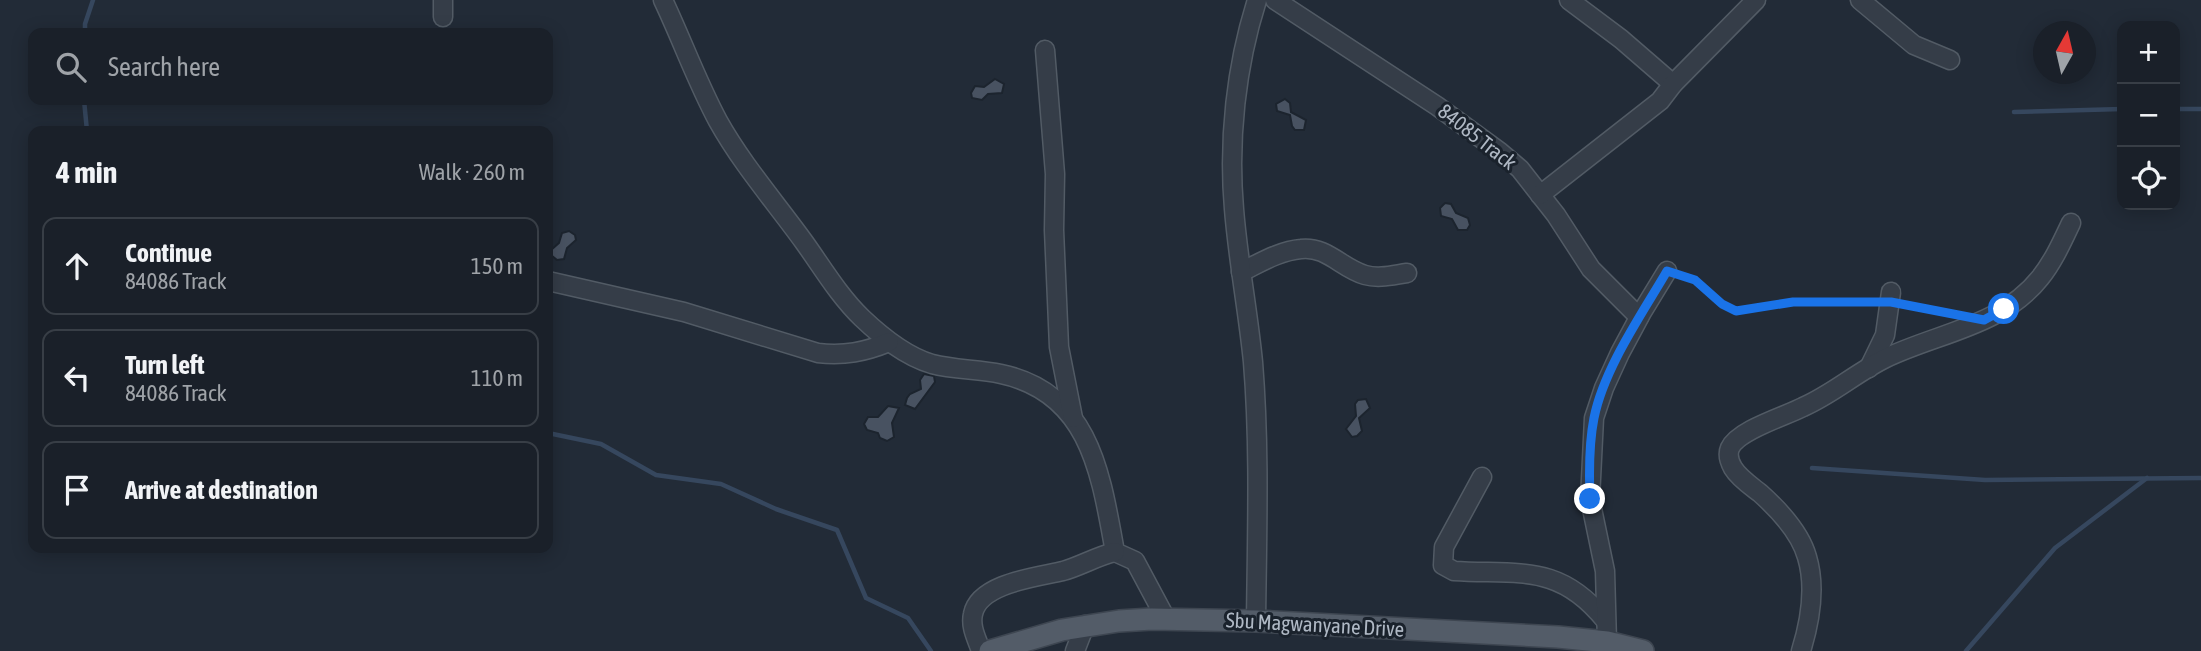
<!DOCTYPE html>
<html lang="en">
<head>
<meta charset="utf-8">
<style>
  :root { --surface:#1a2029; --page:#232831; --text:#f1f3f6; --muted:#9fa3a8; --line:#383e46 }
  body { margin:0; font-family:"Asap Condensed",sans-serif; background:var(--page); color:var(--text) }
  .controls { position:absolute; right:21px; top:21px; display:grid; overflow:hidden; border-radius:14px; box-shadow:0 4px 18px #0003 }
  .controls button { width:63px; height:63px; display:grid; place-items:center; padding:0; border:0; border-bottom:2px solid var(--line); background:var(--surface); color:var(--text); font:35px sans-serif }
  .compass { position:absolute; left:2033px; top:21px; width:63px; height:63px; border-radius:50%; background:var(--surface); box-shadow:0 4px 18px #0003; rotate:8deg }
  .stop { position:absolute; width:21px; height:21px; margin:-16px; border:5px solid #1a73e8; border-radius:50%; background:#fff }
  .stop.end { background:#1a73e8; border-color:#fff; box-shadow:0 2px 7px #0008 }
  .list { margin:0; padding:0; list-style:none }
  h2 { display:flex; justify-content:space-between; align-items:center; height:91px; margin:0; padding:0 28px; font-size:30px }
  h2 small { font-size:23px; font-weight:400; color:var(--muted) }
  .list li { display:grid; grid-template-columns:46px 1fr auto; gap:21px; align-items:center; box-sizing:border-box; height:98px; margin:0 14px 14px; padding:0 14px; border:2px solid var(--line); border-radius:14px }
  .list b { display:block; font-size:26px; white-space:nowrap }
  .list p { margin:0; font-size:23px; white-space:nowrap; color:var(--muted) }
  .list em { font-size:23px; font-style:normal; color:var(--muted) }
  .icon { flex:none; width:38px; height:38px; fill:none; stroke:currentColor; stroke-width:2; stroke-linecap:round; stroke-linejoin:round }
  .map { position:relative; flex:none; width:2201px; height:651px; overflow:hidden }
  .search { position:absolute; background:var(--surface); box-shadow:0 4px 18px #0003; left:28px; top:28px; width:525px; height:77px; display:flex; align-items:center; gap:18px; box-sizing:border-box; padding:0 24px; border-radius:14px; color:var(--muted); font-size:26px }
  .panel { position:absolute; background:var(--surface); box-shadow:0 4px 18px #0003; left:28px; top:126px; width:525px; height:427px; border-radius:14px }
  .map>svg:first-child { display:block }
  .lines { fill:none; stroke-linecap:round; stroke-linejoin:round }
  .stream { stroke:#36475e; stroke-width:4.5 }
  .building { fill:#485261; stroke:#1c242e; stroke-width:2 }
  .minor-casing { stroke:#525b65; stroke-width:21 }
  .major-casing { stroke:#3e4651; stroke-width:24 }
  .path { stroke:#415356; stroke-width:2.5; stroke-dasharray:5 5; stroke-linecap:butt }
  .minor { stroke:#353d48; stroke-width:18 }
  .major { stroke:#535c68; stroke-width:21 }
  .route { stroke:#1a73e8; stroke-width:9 }
  .labels { text-anchor:middle; stroke-width:6; stroke-linejoin:round; paint-order:stroke }
  .street-label { font-size:21px; fill:#afb8c4; stroke:#1a222c }
</style>
</head>
<body>
<div class="map">
<svg width="2201" height="651" viewBox="0 0 2201 651">
  <rect width="100%" height="100%" fill="#222b37"/>
  <g class="lines">
    <g class="stream">
      <path d="M85,33V24L93,0"/>
      <path d="M84,100L87,131"/>
      <path d="M2175,109H2201"/>
      <path d="M2014,112L2122,109"/>
      <path d="M548,433L601,444L656,475L721,484L776,509L837,530L866,598L908,618L931,651"/>
      <path d="M1812,468L1985,480L2201,478"/>
      <path d="M1966,651L2055,548L2147,478"/>
    </g>
  </g>
  <g class="building">
    <path d="M995,79L1004,84L1002,93L988,94L982,100L972,98L971,93L975,86L984,87Z"/>
    <path d="M1285,99L1290,103L1291,112L1306,120L1304,130H1295L1292,126L1290,115L1277,111L1276,104Z"/>
    <path d="M1445,203L1451,204L1456,213L1468,218L1470,225L1467,230H1458L1452,219L1441,216L1440,208Z"/>
    <path d="M569,231L575,235L576,240L567,248L564,259L557,260L551,255V250L559,243L562,233Z"/>
    <path d="M924,374L934,376L935,382L915,409L905,405L907,398L910,394L921,389L920,380Z"/>
    <path d="M1366,399L1370,408L1359,418L1362,431L1357,436L1352,437L1346,429L1356,416L1355,404L1358,400Z"/>
    <path d="M888,406L899,408L892,423L894,437L887,441L880,438L878,433L867,430L864,424L868,417H878Z"/>
  </g>
  <g class="lines">
    <g class="minor-casing">
      <g id="minor">
        <path d="M443,0V17"/>
        <path d="M663,0C682,40 697,82 718,121C742,164 775,202 804,242C822,267 839,296 862,318C882,337 905,356 932,364C955,370 978,369 1001,374C1091,393 1101,476 1115,552L1135,561L1166,619"/>
        <path d="M1275,0L1437,106L1500,152L1520,169L1556,215L1591,269L1639,317"/>
        <path d="M1569,0L1621,39L1673,84"/>
        <path d="M1860,0L1914,45L1950,60"/>
        <path d="M1045,50L1055,174L1054,230L1059,347L1073,418"/>
        <path d="M1540,195L1660,101L1673,84L1756,0"/>
        <path d="M1241,272C1260,263 1279,251 1301,249C1327,246 1341,268 1365,275C1379,279 1393,275 1407,273"/>
        <path d="M548,281L684,312L818,353C844,356 865,352 889,342"/>
        <path d="M1869,368L1885,335L1891,292"/>
        <path d="M1482,477L1444,547L1443,565L1454,571C1519,575 1559,563 1605,620"/>
        <path d="M1256,621C1257,534 1260,448 1253,362C1248,311 1238,260 1234,209C1228,140 1236,66 1257,0"/>
        <path d="M1607,642L1605,571L1590,499L1594,418L1604,388L1620,353L1642,312L1667,271"/>
        <path d="M981,651C977,639 970,627 973,614C979,583 1038,577 1063,571C1081,566 1097,556 1115,552"/>
        <path d="M1075,651L1085,625"/>
        <path d="M1801,651C1810,622 1816,587 1807,557C1800,532 1779,510 1760,493C1751,486 1739,478 1733,468C1729,461 1727,455 1730,448C1738,430 1786,416 1803,407C1833,394 1857,372 1886,358C1938,333 2002,326 2040,278C2053,262 2062,242 2071,223"/>
      </g>
    </g>
    <g class="major-casing">
      <path id="major" d="M990,651L1062,630L1119,621L1152,619L1256,621L1558,637L1607,642L1643,651"/>
    </g>
    <g class="path">
      <path d="M1684,276L1695,280L1722,304L1736,311L1793,302L1875,301"/>
      <path d="M1906,305L1954,314"/>
    </g>
    <use href="#minor" class="minor"/>
    <use href="#major" class="major"/>
  </g>
  <g class="lines">
    <path class="route" d="M1590,499C1589,473 1589,443 1594,418C1604,368 1642,314 1667,271L1695,280L1722,304L1736,311L1793,302H1891L1984,320L2004,309"/>
  </g>
  <g class="labels">
    <g class="street-label">
      <text transform="translate(1477 137) rotate(38)" y="7">84085 Track</text>
      <text transform="translate(1315 625) rotate(3)" y="7">Sbu Magwanyane Drive</text>
    </g>
  </g>
</svg>
<div class="controls">
<button>+</button>
<button>−</button>
<button><svg class="icon" aria-label="locate" viewBox="0 0 24 24"><circle cx="12" cy="12" r="6"/><path d="M12 2v4M12 18v4M2 12h4M18 12h4"/></svg></button>
</div>
<svg class="compass" viewBox="-18 -18 36 36"><path d="M0-13l5 13h-10z" fill="#e53935"/><path d="M0 13l5-13h-10z" fill="#9fa3a8"/></svg>
<div class="stop" style="left:2004px;top:309px"></div>
<div class="stop end" style="left:1590px;top:499px"></div>
<div class="search"><svg class="icon" aria-label="search" viewBox="0 0 24 24"><circle cx="10" cy="10" r="6"/><path d="M15 15l6 6"/></svg>Search here</div>
<section class="panel">
<h2>4 min<small>Walk · 260 m</small></h2>
<ul class="list">
<li><svg class="icon" aria-label="ahead" viewBox="0 0 24 24"><path d="M12 20V5M6 11l6-6 6 6"/></svg><div><b>Continue</b><p>84086 Track</p></div><em>150 m</em></li>
<li><svg class="icon" aria-label="left" viewBox="0 0 24 24"><path d="M17 20v-9H6M10 6l-5 5 5 5"/></svg><div><b>Turn left</b><p>84086 Track</p></div><em>110 m</em></li>
<li><svg class="icon" aria-label="arrive" viewBox="0 0 24 24"><path d="M6 21V4h12l-3 4 3 4H6"/></svg><div><b>Arrive at destination</b></div></li>
</ul>
</section>
</div>
</body>
</html>
